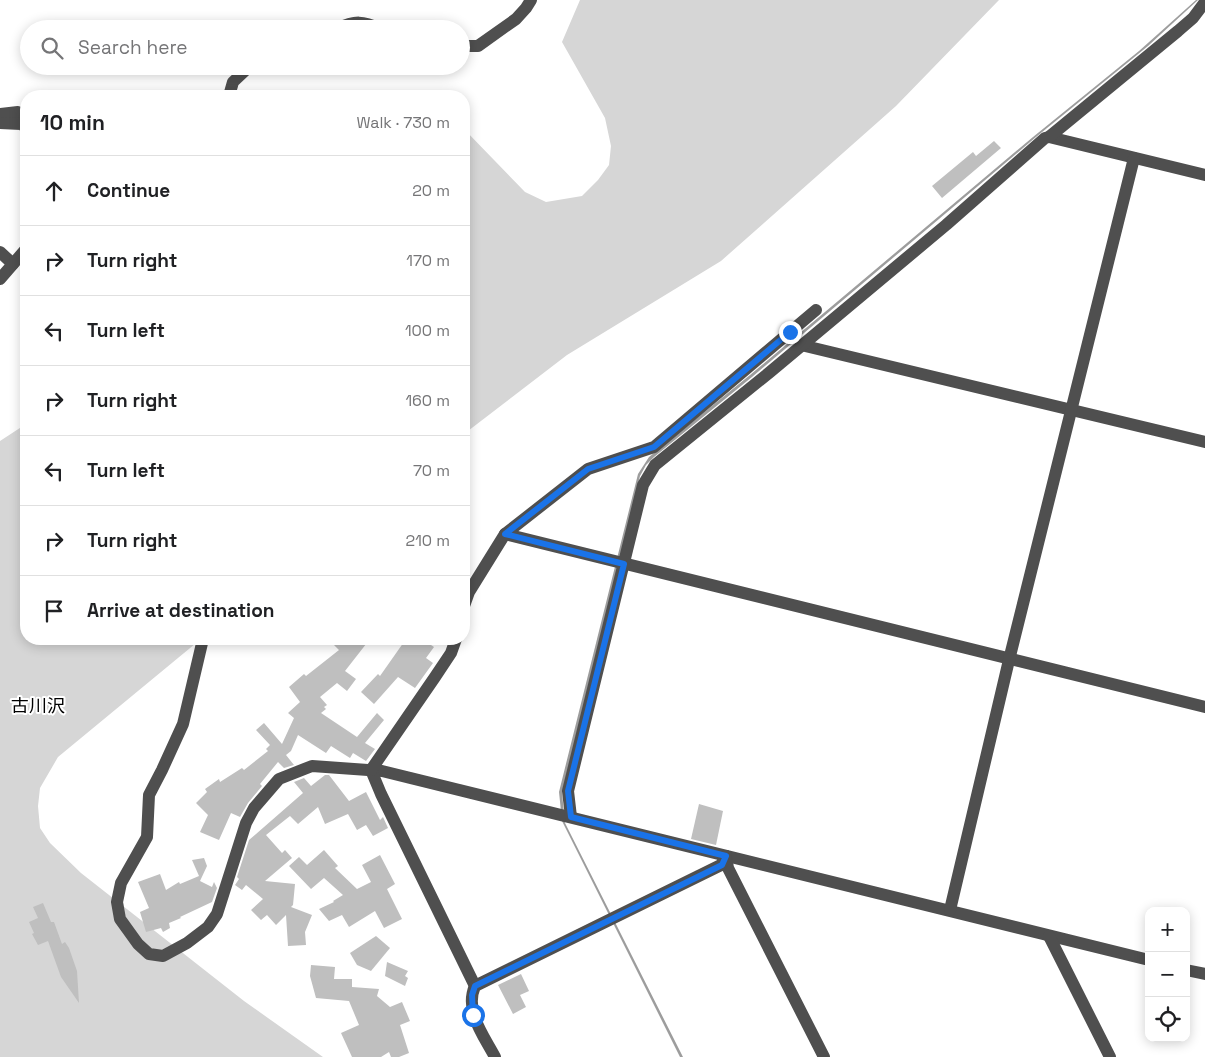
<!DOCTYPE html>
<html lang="en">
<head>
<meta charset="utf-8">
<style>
  :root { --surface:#fff; --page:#f6f6f6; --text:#202124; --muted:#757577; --line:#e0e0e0 }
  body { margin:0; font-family:"Space Grotesk","Noto Sans JP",sans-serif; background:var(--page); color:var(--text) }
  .controls { position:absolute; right:15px; bottom:15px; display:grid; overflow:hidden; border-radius:10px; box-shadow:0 2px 12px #0003 }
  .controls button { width:45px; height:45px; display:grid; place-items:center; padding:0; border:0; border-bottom:1px solid var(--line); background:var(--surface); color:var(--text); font:25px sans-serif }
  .stop { position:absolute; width:15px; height:15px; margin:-11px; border:4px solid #1a73e8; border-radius:50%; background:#fff }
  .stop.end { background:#1a73e8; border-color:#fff; box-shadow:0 1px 5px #0008 }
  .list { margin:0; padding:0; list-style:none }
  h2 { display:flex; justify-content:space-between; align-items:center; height:65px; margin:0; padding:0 20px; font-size:21px }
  h2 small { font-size:16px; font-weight:400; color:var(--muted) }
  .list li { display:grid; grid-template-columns:32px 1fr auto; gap:15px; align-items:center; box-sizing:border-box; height:70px; padding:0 20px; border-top:1px solid var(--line) }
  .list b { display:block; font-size:19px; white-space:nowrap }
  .list em { font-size:16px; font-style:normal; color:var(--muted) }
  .icon { flex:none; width:28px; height:28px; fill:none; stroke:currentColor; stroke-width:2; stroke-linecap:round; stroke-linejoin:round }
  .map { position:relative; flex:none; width:1205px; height:1057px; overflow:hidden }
  .search { position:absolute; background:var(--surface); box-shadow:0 2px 12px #0003; left:20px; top:20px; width:450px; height:55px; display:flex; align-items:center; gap:12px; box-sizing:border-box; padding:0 18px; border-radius:28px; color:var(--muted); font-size:19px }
  .panel { position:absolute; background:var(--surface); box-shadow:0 2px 12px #0003; left:20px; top:90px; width:450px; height:555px; border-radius:20px }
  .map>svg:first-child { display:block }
  .green { fill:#d6d6d6 }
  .water { fill:#9d9d9d }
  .building { fill:#bfbfbf }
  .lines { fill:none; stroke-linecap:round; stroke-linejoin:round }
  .minor { stroke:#4f4f4f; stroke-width:12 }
  .route { stroke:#1a73e8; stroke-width:6 }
  .labels { text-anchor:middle; stroke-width:4; stroke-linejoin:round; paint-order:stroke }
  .quarter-label { font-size:18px; fill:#000; stroke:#fff }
</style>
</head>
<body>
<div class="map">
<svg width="1205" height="1057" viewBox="0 0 1205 1057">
  <rect width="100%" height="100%" fill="#fff"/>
  <g class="green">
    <path d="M580,0H999L896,106L721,261L567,355L464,434V129L525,192L546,202L582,196L598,180L609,165L611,146L605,118L562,42Z"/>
    <path d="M26,424V639H201L58,757L40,788L38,806L40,828L50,843L81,873L244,1001L323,1057H0V441Z"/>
  </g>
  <path class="water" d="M1196,0H1198L1148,46L1036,137L752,377L654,457L646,465L640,476L562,793L565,823L683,1057H680L562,821L559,792L638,474L649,457L750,375L1033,137L1139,51Z"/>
  <g class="building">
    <path d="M994,141L1001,148L942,198L932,186L973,152L976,156Z"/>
    <path d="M339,639H370L345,671L356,679L347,691L337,683L320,697L327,705L324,707L326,709L321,713L357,737L377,713L384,720L365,743L375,749L366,761L353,753L350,758L331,746L326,753L298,735L291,751L286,755L294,765L284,768L278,762L260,784L262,786L248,803L240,817L231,813L219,840L200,832L208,815L196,803L207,792L205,789L219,779L220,782L242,768L244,770L268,751L266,749L270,745L256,730L264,723L282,744L294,718L288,713L300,702L289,687L304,674L306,676L339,650L334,645Z"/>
    <path d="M406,639H422L434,647L426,658L433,663L415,688L398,677L374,704L361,692L378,674L380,676Z"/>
    <path d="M325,775H329L349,801L366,792L380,820L383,817L388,828L373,836L366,825L357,830L348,814L325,824L318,807L298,824L290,816L266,835L282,853L285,850L292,858L265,881L295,884L293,905L291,907L312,915L305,932L306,945L288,946L286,915L276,925L267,915L261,920L251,910L263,899L246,885L242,890L235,885L239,879L237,877L249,840L303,793L294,782L304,778L311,786Z"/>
    <path d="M699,804L723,811L716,845L691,839Z"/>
    <path d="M324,850L338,866L335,868L357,889L371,882L362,865L380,855L395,884L387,889L402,919L384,928L375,911L349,927L342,915L329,921L319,909L334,902L333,901L343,895L324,878L311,889L289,866L299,857L307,865Z"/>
    <path d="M204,858L207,866L200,881L212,887L214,882L217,888L212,902L180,917L181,918L169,923L170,928L163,932L161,928L146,932L140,912L149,908L138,882L160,874L166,890L179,882L180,884L199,876L192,860Z"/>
    <path d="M43,903L51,922H54L62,944L65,942L69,948L77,971L79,1003L61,977L48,941L38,945L32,934L34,933L29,922L38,918L33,907Z"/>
    <path d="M376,936L390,948L371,971L357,965L350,953Z"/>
    <path d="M387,962L408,971L405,976L408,978L405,986L385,976Z"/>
    <path d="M311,965L335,967L334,979H352V987L379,989L377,996L390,1007L402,1002L410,1021L400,1025L409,1053L399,1057H391L389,1052L381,1057H352L341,1033L359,1025L349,1001L316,998L310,976Z"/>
    <path d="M521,974L529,991L520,995L526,1007L513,1014L498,985Z"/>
  </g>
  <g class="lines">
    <g class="minor">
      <path d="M337,29C355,20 363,21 381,29"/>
      <path d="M461,46H478L516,19L526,8L531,0"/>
      <path d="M229,96L233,82L250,66"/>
      <path d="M0,114L18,112L26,115"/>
      <path d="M0,123L21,124L26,127"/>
      <path d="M1049,137L1205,175"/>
      <path d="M0,252L13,264"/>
      <path d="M0,279L26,249"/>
      <path d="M801,345L1205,442"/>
      <path d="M505,534L1205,707"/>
      <path d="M464,606L469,592L505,534L588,469L654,447L816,310"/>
      <path d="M203,639L183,724L162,770L149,795L147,837L121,883L117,902L120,919L138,944L149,954L163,956L187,943L208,927L217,914L246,823L254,808L279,779L312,766L382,771L1149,960"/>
      <path d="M371,770L381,794L475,986"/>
      <path d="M371,770L435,677L451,653L456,639"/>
      <path d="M571,817L568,791L643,485L655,465L770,372L946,225L1045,138L1049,137L1178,31L1193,18L1205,2"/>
      <path d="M726,856L728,868L824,1057"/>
      <path d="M950,910L1009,660L1134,158"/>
      <path d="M1049,936L1110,1057"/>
      <path d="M1186,970L1205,974"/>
      <path d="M495,1057C484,1036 464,1011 475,986L721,865L726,856"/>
    </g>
  </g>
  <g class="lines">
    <path class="route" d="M473,1015L472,995L475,986L722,865L726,856L571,817L568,791L624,564L505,534L588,469L654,447L790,332"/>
  </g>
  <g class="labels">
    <g class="quarter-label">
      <text x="38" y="712">古川沢</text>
    </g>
  </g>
</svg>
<div class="controls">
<button>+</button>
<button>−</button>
<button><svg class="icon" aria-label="locate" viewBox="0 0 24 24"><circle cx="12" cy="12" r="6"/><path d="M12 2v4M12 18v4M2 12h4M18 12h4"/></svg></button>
</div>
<div class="stop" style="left:473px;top:1015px"></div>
<div class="stop end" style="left:790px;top:332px"></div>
<div class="search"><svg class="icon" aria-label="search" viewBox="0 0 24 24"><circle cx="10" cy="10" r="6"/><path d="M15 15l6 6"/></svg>Search here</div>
<section class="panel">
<h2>10 min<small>Walk · 730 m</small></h2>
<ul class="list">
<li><svg class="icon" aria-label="ahead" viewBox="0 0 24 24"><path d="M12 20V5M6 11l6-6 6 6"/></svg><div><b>Continue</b></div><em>20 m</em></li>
<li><svg class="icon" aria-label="right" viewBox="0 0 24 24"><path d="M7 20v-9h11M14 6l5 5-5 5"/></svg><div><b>Turn right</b></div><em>170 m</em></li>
<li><svg class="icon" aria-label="left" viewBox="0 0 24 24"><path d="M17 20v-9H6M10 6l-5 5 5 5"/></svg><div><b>Turn left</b></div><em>100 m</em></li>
<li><svg class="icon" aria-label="right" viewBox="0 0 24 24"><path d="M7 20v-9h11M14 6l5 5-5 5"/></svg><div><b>Turn right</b></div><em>160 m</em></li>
<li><svg class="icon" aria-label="left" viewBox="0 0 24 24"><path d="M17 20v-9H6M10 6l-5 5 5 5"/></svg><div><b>Turn left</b></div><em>70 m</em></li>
<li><svg class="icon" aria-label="right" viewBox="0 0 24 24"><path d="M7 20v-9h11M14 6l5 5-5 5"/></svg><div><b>Turn right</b></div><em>210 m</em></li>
<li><svg class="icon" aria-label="arrive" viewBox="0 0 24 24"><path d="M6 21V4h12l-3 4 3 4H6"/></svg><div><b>Arrive at destination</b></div></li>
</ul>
</section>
</div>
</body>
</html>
